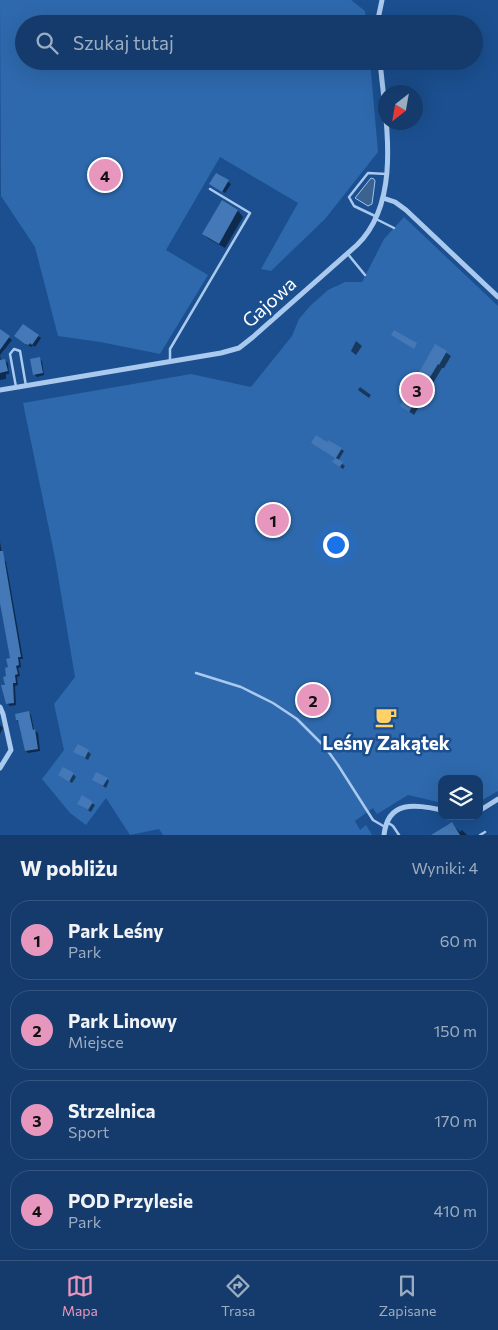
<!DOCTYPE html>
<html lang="pl">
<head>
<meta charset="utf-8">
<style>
  :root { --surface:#143b6b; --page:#1d4271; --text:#f1f3f6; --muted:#9dadc1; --line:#33557e; --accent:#e797bd }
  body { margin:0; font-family:Commissioner,sans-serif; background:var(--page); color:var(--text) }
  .controls { position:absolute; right:15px; bottom:15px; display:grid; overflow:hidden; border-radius:10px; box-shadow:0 5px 20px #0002 }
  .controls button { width:45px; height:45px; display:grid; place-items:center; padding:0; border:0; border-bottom:1px solid var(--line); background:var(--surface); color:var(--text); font:25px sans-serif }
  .compass { position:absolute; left:378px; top:85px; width:45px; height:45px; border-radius:50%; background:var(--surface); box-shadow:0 5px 20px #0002; rotate:211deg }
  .you { position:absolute; left:335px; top:544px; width:18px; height:18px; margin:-12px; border:4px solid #fff; border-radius:50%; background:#1a73e8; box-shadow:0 0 0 8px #1a73e833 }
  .badge { display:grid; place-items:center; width:32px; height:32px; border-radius:50%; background:var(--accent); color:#111; font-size:16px; font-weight:700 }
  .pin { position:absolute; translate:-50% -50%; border:2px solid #fff; box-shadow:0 1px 5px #0006 }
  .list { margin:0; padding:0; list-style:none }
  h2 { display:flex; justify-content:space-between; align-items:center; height:65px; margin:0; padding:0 20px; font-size:21px }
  h2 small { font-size:16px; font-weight:400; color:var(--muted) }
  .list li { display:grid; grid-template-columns:32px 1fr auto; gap:15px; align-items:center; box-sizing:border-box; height:80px; margin:0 10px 10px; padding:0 10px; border:1px solid var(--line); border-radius:20px }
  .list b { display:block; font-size:19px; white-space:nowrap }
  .list p { margin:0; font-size:16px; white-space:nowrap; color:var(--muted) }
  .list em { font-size:16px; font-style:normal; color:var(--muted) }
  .icon { flex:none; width:28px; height:28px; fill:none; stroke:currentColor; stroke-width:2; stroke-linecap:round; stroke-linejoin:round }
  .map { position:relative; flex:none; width:498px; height:835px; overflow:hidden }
  .search { position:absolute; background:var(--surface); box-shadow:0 5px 20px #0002; left:15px; right:15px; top:15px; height:55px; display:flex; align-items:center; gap:12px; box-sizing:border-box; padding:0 18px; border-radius:28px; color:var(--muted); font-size:19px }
  .sheet { height:425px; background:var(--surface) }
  nav { display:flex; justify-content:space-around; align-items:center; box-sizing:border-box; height:70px; border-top:1px solid var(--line); background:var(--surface); font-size:14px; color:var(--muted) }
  nav a { display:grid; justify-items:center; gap:2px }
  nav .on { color:var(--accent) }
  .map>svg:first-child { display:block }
  .green { fill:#2e69ad }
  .water { fill:#3c6290; stroke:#9cc4f0 }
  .shadow { fill:#0007 }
  .building { fill:#4478b7 }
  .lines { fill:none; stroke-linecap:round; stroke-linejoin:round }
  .service { stroke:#a9c9ee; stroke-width:2.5 }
  .minor { stroke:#a9c9ee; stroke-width:5 }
  .labels { text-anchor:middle; stroke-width:5; stroke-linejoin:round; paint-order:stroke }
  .street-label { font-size:19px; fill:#fff; stroke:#1b4f8f }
  .poi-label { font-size:19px; font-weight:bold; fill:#fff; stroke:#1b4f8f }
</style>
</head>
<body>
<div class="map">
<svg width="498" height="835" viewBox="0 0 498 835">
  <rect width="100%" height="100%" fill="#1b4f8f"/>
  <g class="green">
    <path d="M0,0H351L365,11L366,24H24V61H370L378,152L325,219L271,271L261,269L298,203L220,157L166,250L208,275L160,354L100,342L58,336L35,247L1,196Z"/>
    <path d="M404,217L498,306V791L479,802V779H442V803L408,795L377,814L373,808L355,821L360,830L366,825L372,835H163L159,829L130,835L106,798L86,825L70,813L42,779L64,750L54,704L75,677L55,558L23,403L191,374L251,387L292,336L299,319L310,306L328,290L345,282H362L384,239Z"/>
  </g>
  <path class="water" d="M371,178L374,179L375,181L372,204L368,206L355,198Z"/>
  <g class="shadow">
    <path d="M217,174L231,184L225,193L214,186Z"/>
    <path d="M222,202L238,211L243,217L225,248L209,239L203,234Z"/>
    <path d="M0,331L12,340L0,355L1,361L0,360Z"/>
    <path d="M38,336L41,338L35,347L33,345L32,347L29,346L18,339Z"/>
    <path d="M356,341L362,346L356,355L351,351Z"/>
    <path d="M435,345L451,356L444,368H442L414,415L401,406Z"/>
    <path d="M39,359L42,361L44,375L37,377L34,374Z"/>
    <path d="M0,361H5L8,363L9,374H6V379L0,380Z"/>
    <path d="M360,387L371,395L369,398L358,390Z"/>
    <path d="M329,441L344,451L338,461L345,466L343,469L336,464V458L312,443L327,444Z"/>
    <path d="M0,542L3,559L6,562L23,659H20L21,667L18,668L20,676L17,677L18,685L15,686L16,705L10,706L8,704L6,686L11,659L0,595Z"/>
    <path d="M28,712L31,715L34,730L38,733L40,751L28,753L26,751L20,723L17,720Z"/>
    <path d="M385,715L392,720L389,726L382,722Z"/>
    <path d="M0,725L3,728L0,734Z"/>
    <path d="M79,745L91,754L88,760L78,754Z"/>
    <path d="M73,774L76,777L72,783L60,775Z"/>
    <path d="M107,779L109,781L106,788L93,780Z"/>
    <path d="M92,803L95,805L91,812L81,806Z"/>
    <path d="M452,824L460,832L462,830L467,835H434Z"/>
  </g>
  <g class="building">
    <path d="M216,173L229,180L222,192L209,184Z"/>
    <path d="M222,200L238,210L219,244L202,234Z"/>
    <path d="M23,324L39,335L32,345L30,343L29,345L25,344L14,336Z"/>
    <path d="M0,329L10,336L0,350Z"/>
    <path d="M394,330L417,343L414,349L391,335Z"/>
    <path d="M435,344L447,351L439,365L438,364L409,412L400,406Z"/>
    <path d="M40,357L43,373L33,375L30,359Z"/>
    <path d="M5,359L8,371L0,373V360Z"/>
    <path d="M316,435L327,442L328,440L342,448L336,458L343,462L340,467L332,462L335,458L311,443Z"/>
    <path d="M0,551H3L21,657H18L19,665L16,666L18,674L15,675L16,683H13L14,703L6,704L1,685H5L3,677L6,676L5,668L8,667L6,659L10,658L0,603Z"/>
    <path d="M29,711L33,730L35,729L38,749L25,751L18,720H16L15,714Z"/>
    <path d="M78,744L89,750L85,758L73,752Z"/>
    <path d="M63,767L74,773L69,782L58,775Z"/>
    <path d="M96,772L108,778L103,786L92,780Z"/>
    <path d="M82,795L93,802L88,810L77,804Z"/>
    <path d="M452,822L460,835H431L446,826Z"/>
  </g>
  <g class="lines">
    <g class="service">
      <path d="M375,216L354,206L349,197L368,173L386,174"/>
      <path d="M376,219L394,228"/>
      <path d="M347,253L365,275"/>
      <path d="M170,360V349L250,213L210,189"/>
      <path d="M16,387L10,354L14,349L20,351L26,386"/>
      <path d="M196,673L241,687L273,703L297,719L325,747L338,765L373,820L385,827"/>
      <path d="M387,822L393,826L399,835"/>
      <path d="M480,835L485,832"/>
    </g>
    <g class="minor">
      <path d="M377,24L382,0"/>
      <path d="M383,198L395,202L406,210L498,297"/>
      <path d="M0,390L221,353L239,348L253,337L357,245C403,200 385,119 380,61"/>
      <path d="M0,707L3,714L11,750L0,768"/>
      <path d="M479,811L498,799"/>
      <path d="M384,835C388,799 416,805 442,810"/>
    </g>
  </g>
  <defs>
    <g id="cafe-bare" transform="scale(1.725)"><path d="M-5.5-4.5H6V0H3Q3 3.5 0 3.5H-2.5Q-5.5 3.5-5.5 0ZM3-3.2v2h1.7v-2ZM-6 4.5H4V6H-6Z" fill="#ffd166" stroke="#1b4f8f" stroke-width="2.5" paint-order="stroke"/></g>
  </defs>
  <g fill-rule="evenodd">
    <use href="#cafe-bare" x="386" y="717"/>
  </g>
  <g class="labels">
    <g class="street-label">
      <text transform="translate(269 302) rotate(-42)" y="7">Gajowa</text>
    </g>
    <g class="poi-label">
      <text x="386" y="750">Leśny Zakątek</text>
    </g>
  </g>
</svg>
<div class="controls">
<button><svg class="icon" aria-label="layers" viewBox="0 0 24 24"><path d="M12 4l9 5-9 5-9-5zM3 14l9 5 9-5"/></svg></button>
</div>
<svg class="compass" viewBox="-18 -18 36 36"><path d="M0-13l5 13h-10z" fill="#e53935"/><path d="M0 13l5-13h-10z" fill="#9dadc1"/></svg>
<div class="you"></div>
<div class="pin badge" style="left:273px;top:520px">1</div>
<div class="pin badge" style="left:313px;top:700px">2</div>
<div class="pin badge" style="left:417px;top:390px">3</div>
<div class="pin badge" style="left:105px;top:175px">4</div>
<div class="search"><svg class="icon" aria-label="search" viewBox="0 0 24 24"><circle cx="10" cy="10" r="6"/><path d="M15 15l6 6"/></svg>Szukaj tutaj</div>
</div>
<section class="sheet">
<h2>W pobliżu<small>Wyniki: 4</small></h2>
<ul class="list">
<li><span class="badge">1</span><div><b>Park Leśny</b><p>Park</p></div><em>60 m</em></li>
<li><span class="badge">2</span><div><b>Park Linowy</b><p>Miejsce</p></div><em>150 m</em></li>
<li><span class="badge">3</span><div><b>Strzelnica</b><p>Sport</p></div><em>170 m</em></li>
<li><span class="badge">4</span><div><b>POD Przylesie</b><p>Park</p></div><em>410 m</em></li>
</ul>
</section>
<nav>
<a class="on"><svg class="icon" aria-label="map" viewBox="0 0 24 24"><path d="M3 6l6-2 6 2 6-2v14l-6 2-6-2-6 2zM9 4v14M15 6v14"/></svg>Mapa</a>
<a><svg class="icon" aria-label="directions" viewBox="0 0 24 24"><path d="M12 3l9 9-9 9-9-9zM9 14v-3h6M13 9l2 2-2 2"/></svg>Trasa</a>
<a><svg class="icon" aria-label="saved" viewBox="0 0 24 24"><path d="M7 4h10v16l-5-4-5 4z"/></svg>Zapisane</a>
</nav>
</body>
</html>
